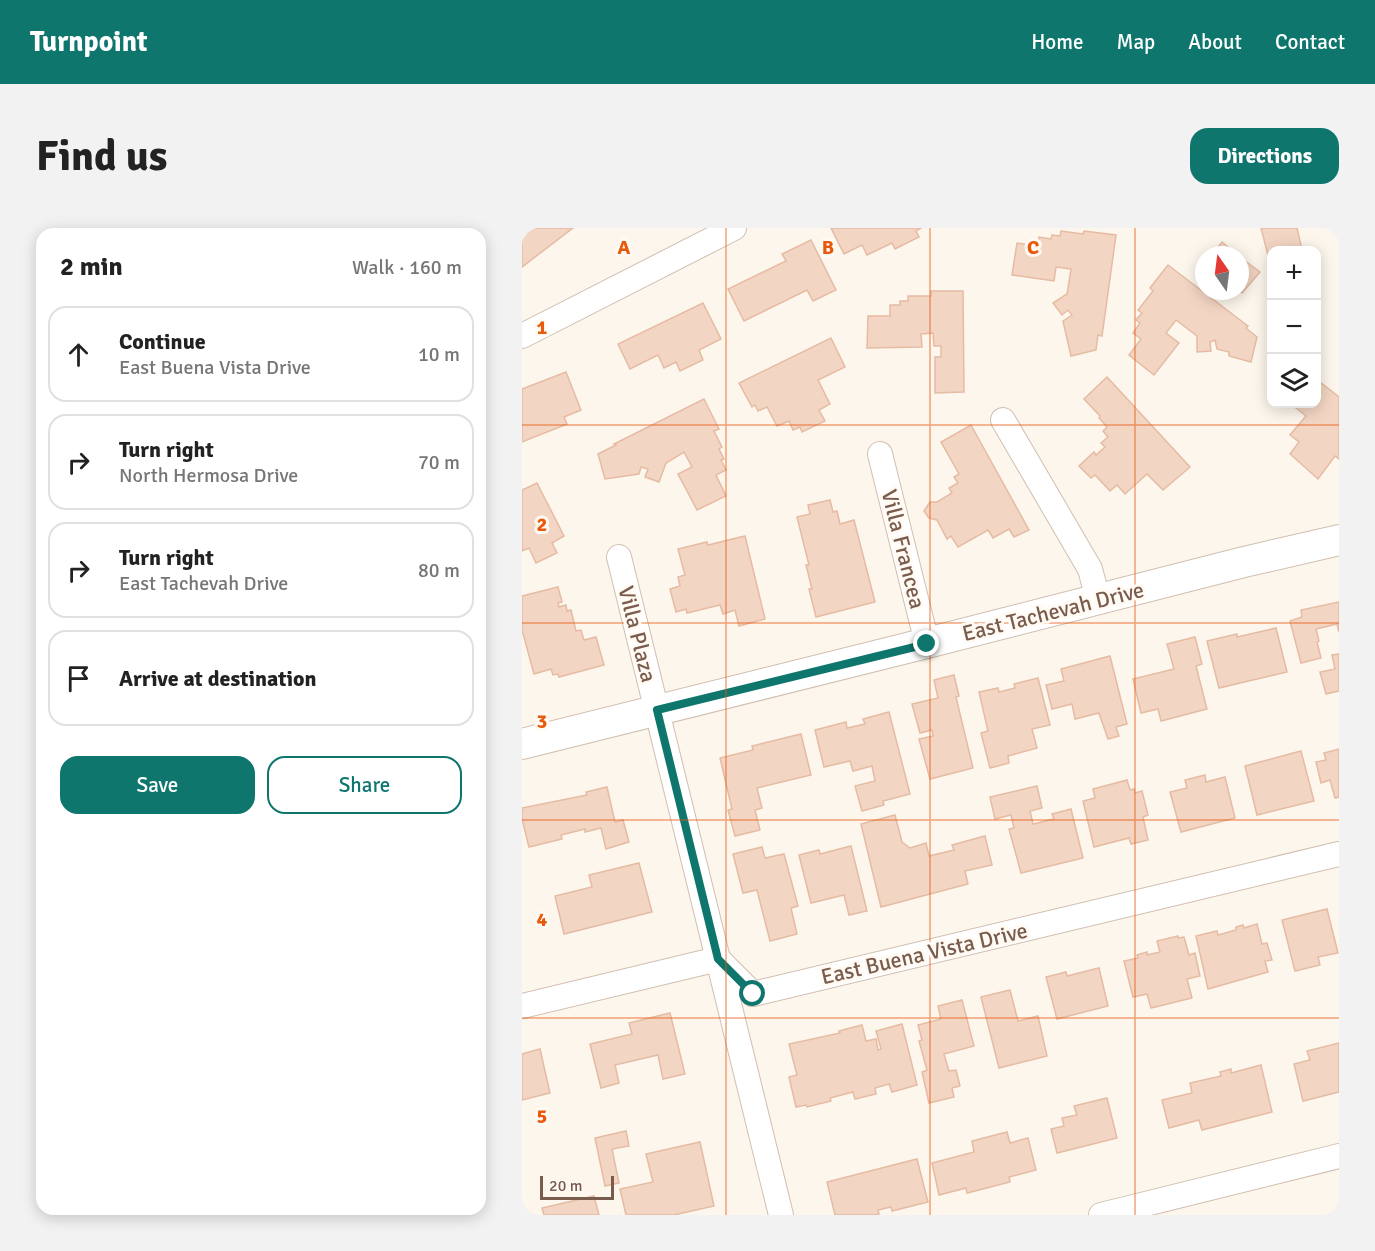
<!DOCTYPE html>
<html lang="en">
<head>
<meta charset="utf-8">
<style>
  :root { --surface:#fff; --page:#f2f2f2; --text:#222; --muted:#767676; --line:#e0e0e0; --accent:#0f766e }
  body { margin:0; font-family:Signika,sans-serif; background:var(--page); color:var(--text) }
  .controls { position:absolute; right:18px; top:18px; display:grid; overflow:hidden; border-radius:12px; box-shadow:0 3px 15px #0003 }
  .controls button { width:54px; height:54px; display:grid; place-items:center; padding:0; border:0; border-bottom:2px solid var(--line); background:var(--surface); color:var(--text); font:30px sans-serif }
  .compass { position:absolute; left:673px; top:18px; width:54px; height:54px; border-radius:50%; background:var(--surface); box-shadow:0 3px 15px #0003; rotate:346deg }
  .scale { position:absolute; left:18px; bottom:15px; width:74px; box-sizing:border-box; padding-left:6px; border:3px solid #7a5c4d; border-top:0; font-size:16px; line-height:21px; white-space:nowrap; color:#7a5c4d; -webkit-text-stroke:4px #fffaf3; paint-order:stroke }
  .stop { position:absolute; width:18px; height:18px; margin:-14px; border:4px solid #0f766e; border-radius:50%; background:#fff }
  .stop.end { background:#0f766e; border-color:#fff; box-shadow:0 2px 6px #0008 }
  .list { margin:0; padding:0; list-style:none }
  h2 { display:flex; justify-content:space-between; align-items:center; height:78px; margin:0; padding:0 24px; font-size:26px }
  h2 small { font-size:20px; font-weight:400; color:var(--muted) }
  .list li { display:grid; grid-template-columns:39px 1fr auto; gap:18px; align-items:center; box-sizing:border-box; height:96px; margin:0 12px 12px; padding:0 12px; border:2px solid var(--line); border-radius:18px }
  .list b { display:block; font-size:22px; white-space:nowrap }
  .list p { margin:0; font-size:20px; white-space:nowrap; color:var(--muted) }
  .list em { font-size:20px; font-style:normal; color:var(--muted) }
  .actions { display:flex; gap:12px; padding:18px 24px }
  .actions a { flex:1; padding:14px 0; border:2px solid var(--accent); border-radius:18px; text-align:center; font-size:21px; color:var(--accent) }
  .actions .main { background:var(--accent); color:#fff }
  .icon { flex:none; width:33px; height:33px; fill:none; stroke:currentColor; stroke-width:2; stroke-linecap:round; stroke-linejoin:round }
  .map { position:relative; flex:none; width:817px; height:987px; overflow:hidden; border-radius:18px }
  header { display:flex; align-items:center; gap:36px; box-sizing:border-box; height:84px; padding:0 30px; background:var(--accent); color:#fff }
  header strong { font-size:28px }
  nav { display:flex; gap:33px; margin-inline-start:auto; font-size:21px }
  .intro { display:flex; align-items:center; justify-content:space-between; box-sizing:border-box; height:144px; padding:0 36px }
  h1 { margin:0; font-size:42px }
  .button { padding:15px 27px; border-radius:18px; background:var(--accent); color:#fff; font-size:21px; font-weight:700 }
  main { display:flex; gap:36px; padding:0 36px }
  aside { flex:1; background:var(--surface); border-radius:18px; box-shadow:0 3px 15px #0003 }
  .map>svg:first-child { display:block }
  .building { fill:#f3d5c3; stroke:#e6bba3; stroke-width:1.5 }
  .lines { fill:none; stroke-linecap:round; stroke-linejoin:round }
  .minor-casing { stroke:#d1beb0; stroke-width:26 }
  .tertiary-casing { stroke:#d1beb0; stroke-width:32 }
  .minor { stroke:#fff; stroke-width:24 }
  .tertiary { stroke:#fff; stroke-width:30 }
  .route { stroke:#0f766e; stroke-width:8 }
  .grid { fill:none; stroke:#e8590c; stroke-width:1.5; stroke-opacity:0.55 }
  .labels { text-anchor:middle; stroke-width:6; stroke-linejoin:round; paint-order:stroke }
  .street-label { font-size:22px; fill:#7a5c4d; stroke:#fffaf3 }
  .grid-label { font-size:20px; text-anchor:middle; font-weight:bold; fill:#e8590c; stroke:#fffaf3; stroke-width:6; stroke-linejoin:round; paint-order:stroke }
</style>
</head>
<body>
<header>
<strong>Turnpoint</strong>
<nav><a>Home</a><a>Map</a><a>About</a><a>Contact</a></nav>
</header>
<div class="intro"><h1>Find us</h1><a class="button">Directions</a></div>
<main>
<aside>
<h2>2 min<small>Walk · 160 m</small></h2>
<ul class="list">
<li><svg class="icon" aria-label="ahead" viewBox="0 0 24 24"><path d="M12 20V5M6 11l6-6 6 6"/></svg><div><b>Continue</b><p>East Buena Vista Drive</p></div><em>10 m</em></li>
<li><svg class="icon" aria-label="right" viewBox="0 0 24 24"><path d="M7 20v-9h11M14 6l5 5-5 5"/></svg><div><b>Turn right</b><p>North Hermosa Drive</p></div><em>70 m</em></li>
<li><svg class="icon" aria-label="right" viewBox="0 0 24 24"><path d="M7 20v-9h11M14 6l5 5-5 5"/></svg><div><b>Turn right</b><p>East Tachevah Drive</p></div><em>80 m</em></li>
<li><svg class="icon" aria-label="arrive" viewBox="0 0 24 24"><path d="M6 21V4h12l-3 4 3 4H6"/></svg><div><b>Arrive at destination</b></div></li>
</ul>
<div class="actions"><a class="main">Save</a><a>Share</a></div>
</aside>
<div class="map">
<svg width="817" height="987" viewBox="0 0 817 987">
  <rect width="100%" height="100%" fill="#fdf6ec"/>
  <g class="building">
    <path d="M0,0H51L0,39Z"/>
    <path d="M309,0H399L394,3L397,9L373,21L370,15L345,27L340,17L322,26Z"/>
    <path d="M739,0H775L780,22H750V43Z"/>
    <path d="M539,3L561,6L562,3L594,7L580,108L576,107L574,122L549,128L541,93L550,87L546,82L540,87L531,75L545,66L549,41L534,39L532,53L490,47L495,15L516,18L517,9L529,11L530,7L538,8Z"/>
    <path d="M289,12L314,62L291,73L285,62L222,93L206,61L264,33L260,26Z"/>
    <path d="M700,14L716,27H690Z"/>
    <path d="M718,29L738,44L720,65L718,63Z"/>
    <path d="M646,37L726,98L724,100L735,109L729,134L707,128V124L695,121L693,112L688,114L689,123L675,124V108L654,92L644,105L657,115L632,147L607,127L619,111L611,105L618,95L614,92L620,85L616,82L631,63L628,60Z"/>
    <path d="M409,63H441L442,164L413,165V129H419V118H412L411,105L399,106L400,119L345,120L346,88H368V77H378V73H386V68H409Z"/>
    <path d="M181,75L199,111L177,122L181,132L158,143L154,134L142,140L136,127L108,141L96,116Z"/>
    <path d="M309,110L323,139L296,152L308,176L297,182L303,193L280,204L278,199L271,202L267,193L255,198L245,179L236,183L233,177L230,179L217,155Z"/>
    <path d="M44,144L59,182L42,189L45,196L0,214V161Z"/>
    <path d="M585,149L668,239L641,262L625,246L603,266L595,257L588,263L573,247L569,250L557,238L572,224L574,227L583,219L579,215L586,209L581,203L585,199L577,190L578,188L562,171Z"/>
    <path d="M794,151L817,169V231L813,228L796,251L768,226L777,214L768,207L784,188L774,180L778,176H794Z"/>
    <path d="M182,171L197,201L192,203L200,219L197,221L202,231L199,232L204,242L194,247L204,268L175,282L156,246L170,239L162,224L144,235L137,254L123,249L126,241L119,239L117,246L83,251L76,226L94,217L92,216Z"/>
    <path d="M449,197L507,302L492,309L487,301L471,310L466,302L436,319L429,308L425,311L415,292L407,290L402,283L408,274H415L430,265L427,260L436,255L432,249L437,246L419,214Z"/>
    <path d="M15,255L42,308L30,315L35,325L14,335L7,320L0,323V262Z"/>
    <path d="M308,272L311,284L315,283L318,296L332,292L353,374L294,389L287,361H290L284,337H287L275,289L288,286L286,277Z"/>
    <path d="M223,308L243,391L217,398L213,382L201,386L198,377L165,385L164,381L154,384L148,361L158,358L156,349L163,347L156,321L185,314L186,317Z"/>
    <path d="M36,359L40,374L36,375L37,379L44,377L45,383L49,382L54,403L59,402L62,412L74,409L82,437L37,449L36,446L31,447L29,441L12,446L0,402V368Z"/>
    <path d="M817,374V404L815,396L794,401L797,413L795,414L799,430L779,435L768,393L780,389L779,382Z"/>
    <path d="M754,400L765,444L697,460L685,413L715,406V409Z"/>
    <path d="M673,409L680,436L674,438L685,481L639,493L636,481L619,485L611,451L652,441L645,416Z"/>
    <path d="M817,426V463L804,466L798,444L813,441L810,427Z"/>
    <path d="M588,428L605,496L594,499L597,508L586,511L577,485L553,491L550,476L530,481L524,457L542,453L539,441Z"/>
    <path d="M432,447L437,468L434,469L451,540L408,551L397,511L411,508L410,502L398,505L390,476L416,470L412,452Z"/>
    <path d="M516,450L528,497L510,501L515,520L486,528L487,535L468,540L459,505L466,503L457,464L476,460L477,464L493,460L492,456Z"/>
    <path d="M367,484L388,566L361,573L362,577L340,583L333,558L353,553L350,538L331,543L328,533L302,539L293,502L324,494L325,500L343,496L341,491Z"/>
    <path d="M279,506L289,547L235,560L240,580L233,582L238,602L213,608L206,582L210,581L198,530L231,522L230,518Z"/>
    <path d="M817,521V569L813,570L808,552L799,555L794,534L804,532L802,525Z"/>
    <path d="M779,523L792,573L735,587L723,538Z"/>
    <path d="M683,547L684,554L703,549L713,590L659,604L648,564L665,560L663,552Z"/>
    <path d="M605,552L608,562L612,561L613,565L620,563L626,587L621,589L626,612L609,616L607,610L572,619L561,573L573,570L571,561Z"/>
    <path d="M515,558L520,580L508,583L511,596L532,591L530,586L549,581L561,630L499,645L487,601L492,600L489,587L473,591L468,569Z"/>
    <path d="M85,559L93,594L101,592L107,614L84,621L79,600L63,604V601L39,607L40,611L7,619L0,591V580L65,567L64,564Z"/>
    <path d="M373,587L380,614L388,620L404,615L407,628L432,622L430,617L463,608L470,637L443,643L446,656L359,679L339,596Z"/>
    <path d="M329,618L345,683L327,687L322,667L289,675L277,627L297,622L298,626Z"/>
    <path d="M240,619L243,630L262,626L276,678L269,680L275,706L248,713L235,662L221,665L211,626Z"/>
    <path d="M117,635L130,684L42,706L33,668L70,659L67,647Z"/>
    <path d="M805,681L816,725L796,729L798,737L773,743L760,692Z"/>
    <path d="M735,696L740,716L745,715L750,732L743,733L746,744L686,761L674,708L695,703L696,707L714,702V699L721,697L722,700Z"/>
    <path d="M656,708V710L662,709L667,727L673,725L678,748L665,751L670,770L629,780L625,766L611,769L602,733L616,730L615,727L625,724V727L638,724L635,713Z"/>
    <path d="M577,740L586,778L535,791L524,749L544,744L545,748Z"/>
    <path d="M488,762L496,793L516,788L525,828L477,840L459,769Z"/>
    <path d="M440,772L452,818L422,826L427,843L434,842L438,858L430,860L432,869L407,875L400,844L405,842L397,813L400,812L396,797L419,791L416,778Z"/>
    <path d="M148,785L163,846L141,851L136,827L93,837L97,855L79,860L68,816L110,806L107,795Z"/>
    <path d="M380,796L395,857L370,864L367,856L353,860L354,866L333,871L331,864L308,870L309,873L285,879L284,877L274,879L267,849L275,847L267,816L318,805L317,803L340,797L344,813L354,811L356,822L359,821L354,803Z"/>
    <path d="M817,815V864L781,873L772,836L788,832L785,823Z"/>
    <path d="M18,821L28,865L0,872V826Z"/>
    <path d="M739,837L750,884L680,902L677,892L647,900L640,872L670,865L668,855L699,848L698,844L709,841V845Z"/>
    <path d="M585,870L595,910L535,925L529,901L542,898L540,890L555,887L552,878Z"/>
    <path d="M104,903L107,918L90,921L97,955L83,958L73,910Z"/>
    <path d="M485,904L488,915L506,910L514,942L487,949L488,954L445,965L444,960L417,967L410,935L452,924L450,913Z"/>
    <path d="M178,914L192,978L152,987H104L98,961L131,954L124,926Z"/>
    <path d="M395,931L406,974L370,983L369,979L356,982L357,986L352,987H313L305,954Z"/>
    <path d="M72,968L77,987H22L20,980Z"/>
  </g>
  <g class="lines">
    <g class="minor-casing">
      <g id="minor">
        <path d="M0,108L212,0"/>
        <path d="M481,192L568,341L576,371"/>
        <path d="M358,226L405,415"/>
        <path d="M97,329L259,987"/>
        <path d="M0,778L196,731L231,766L817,626"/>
        <path d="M579,987L817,928"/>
      </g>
    </g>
    <g class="tertiary-casing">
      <path id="tertiary" d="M0,516L405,415L722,334L817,312"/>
    </g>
    <use href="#minor" class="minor"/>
    <use href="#tertiary" class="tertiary"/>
  </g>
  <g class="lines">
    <path class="route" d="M231,766L196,731L135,482L405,416"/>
  </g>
  <path class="grid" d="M204,0V987M408,0V987M613,0V987M0,197H817M0,395H817M0,592H817M0,790H817"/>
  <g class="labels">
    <g class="street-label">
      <text transform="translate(382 321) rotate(76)" y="8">Villa Francea</text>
      <text transform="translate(531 383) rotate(-14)" y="8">East Tachevah Drive</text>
      <text transform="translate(116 406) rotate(76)" y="8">Villa Plaza</text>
      <text transform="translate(402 725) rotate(-13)" y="8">East Buena Vista Drive</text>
    </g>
  </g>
  <g class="grid-label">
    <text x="102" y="26">A</text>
    <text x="306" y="26">B</text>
    <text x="511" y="26">C</text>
    <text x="20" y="106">1</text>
    <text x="20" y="303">2</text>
    <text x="20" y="500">3</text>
    <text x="20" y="698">4</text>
    <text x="20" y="895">5</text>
  </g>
</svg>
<div class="controls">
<button>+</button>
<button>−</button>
<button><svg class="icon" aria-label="layers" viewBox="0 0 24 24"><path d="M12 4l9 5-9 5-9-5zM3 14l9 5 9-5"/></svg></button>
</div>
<svg class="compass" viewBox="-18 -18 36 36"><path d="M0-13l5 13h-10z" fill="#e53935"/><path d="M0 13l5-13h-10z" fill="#767676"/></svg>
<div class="scale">20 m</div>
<div class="stop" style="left:231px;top:766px"></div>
<div class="stop end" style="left:405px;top:416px"></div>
</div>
</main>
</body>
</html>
